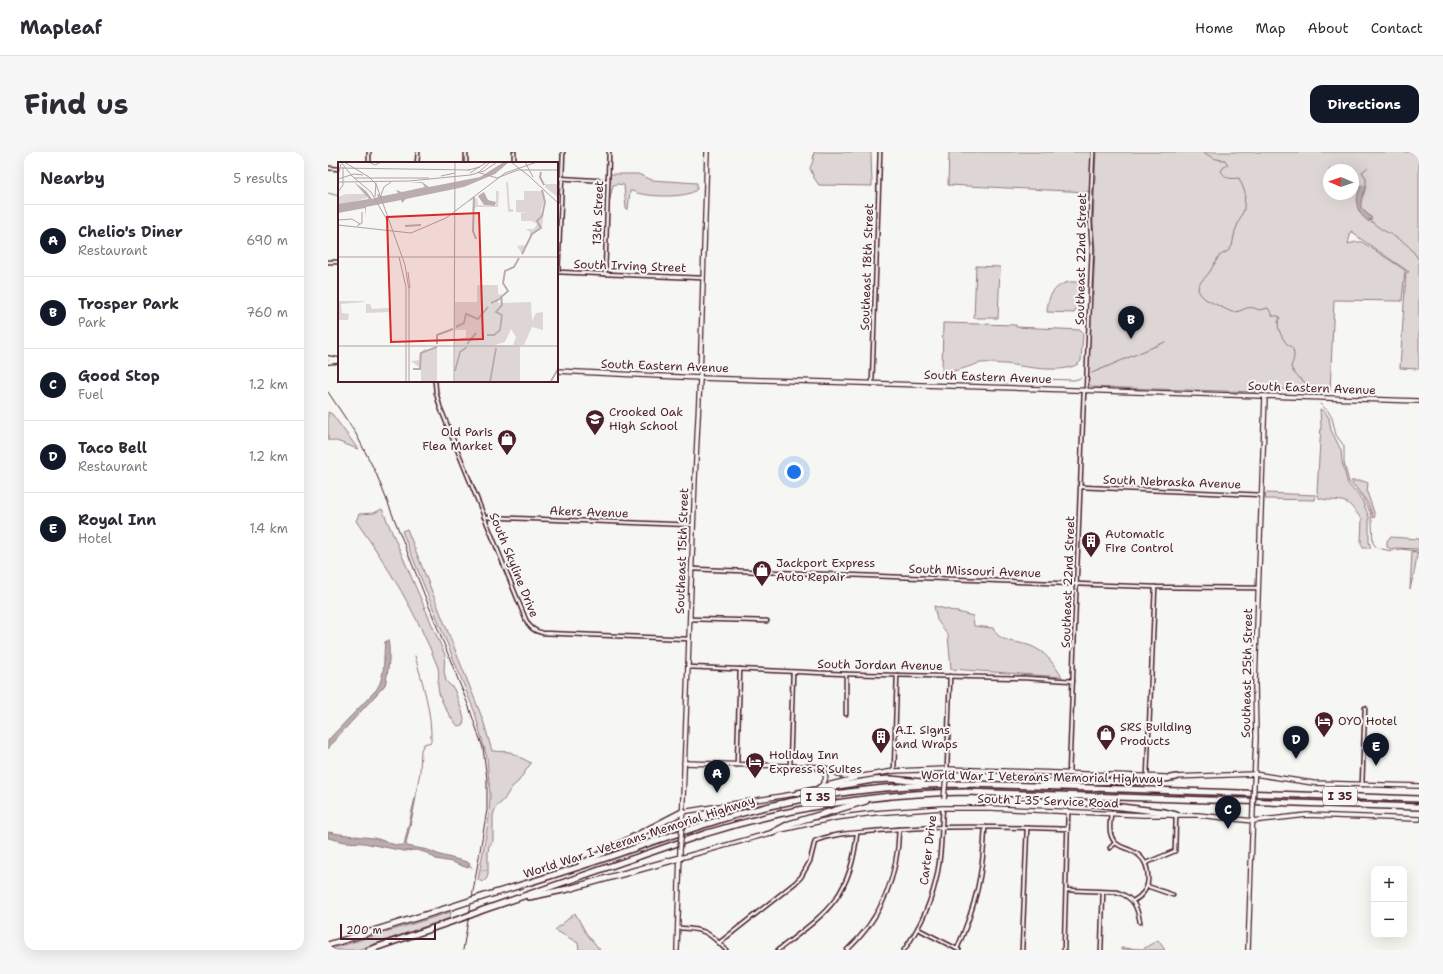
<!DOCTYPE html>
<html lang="en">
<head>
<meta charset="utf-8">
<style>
  :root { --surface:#fff; --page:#f7f7f7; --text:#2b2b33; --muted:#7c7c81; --line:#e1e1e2; --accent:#111827 }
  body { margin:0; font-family:"Shantell Sans",sans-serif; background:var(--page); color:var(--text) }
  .controls { position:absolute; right:12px; bottom:12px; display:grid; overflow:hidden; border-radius:8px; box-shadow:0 4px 16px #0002 }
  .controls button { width:36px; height:36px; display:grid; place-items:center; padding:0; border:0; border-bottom:1px solid var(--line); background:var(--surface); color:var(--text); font:20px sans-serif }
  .compass { position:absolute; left:995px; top:12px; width:36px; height:36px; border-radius:50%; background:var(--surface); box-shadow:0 4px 16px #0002; rotate:272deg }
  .scale { position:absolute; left:12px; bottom:10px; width:96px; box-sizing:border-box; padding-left:4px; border:2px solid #4a1f2b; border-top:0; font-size:11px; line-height:14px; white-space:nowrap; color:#4a1f2b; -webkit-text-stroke:3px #f6f6f2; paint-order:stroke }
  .you { position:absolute; left:466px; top:320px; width:14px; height:14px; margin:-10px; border:3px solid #fff; border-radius:50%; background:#1a73e8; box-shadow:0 0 0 6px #1a73e833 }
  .badge { display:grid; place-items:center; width:26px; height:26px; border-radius:50%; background:var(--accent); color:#fff; font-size:13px; font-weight:700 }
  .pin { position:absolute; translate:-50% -33px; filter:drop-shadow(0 1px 2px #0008) }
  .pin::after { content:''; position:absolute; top:21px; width:14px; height:12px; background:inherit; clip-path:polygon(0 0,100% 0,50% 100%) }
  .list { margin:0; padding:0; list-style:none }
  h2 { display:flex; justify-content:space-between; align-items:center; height:52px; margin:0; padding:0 16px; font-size:17px }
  h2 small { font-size:13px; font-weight:400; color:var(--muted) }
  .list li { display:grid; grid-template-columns:26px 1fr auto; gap:12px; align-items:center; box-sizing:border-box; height:72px; padding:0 16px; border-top:1px solid var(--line) }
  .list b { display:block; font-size:15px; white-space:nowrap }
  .list p { margin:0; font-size:13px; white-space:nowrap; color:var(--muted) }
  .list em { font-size:13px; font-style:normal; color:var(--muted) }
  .map { position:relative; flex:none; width:1091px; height:798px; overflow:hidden; border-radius:12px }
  header { display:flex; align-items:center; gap:24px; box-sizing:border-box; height:56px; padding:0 20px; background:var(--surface); border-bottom:1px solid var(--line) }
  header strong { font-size:19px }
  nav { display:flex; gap:22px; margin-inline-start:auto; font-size:14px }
  .intro { display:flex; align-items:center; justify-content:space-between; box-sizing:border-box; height:96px; padding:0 24px }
  h1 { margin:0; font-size:28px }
  .button { padding:10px 18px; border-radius:12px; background:var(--accent); color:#fff; font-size:14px; font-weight:700 }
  main { display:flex; gap:24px; padding:0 24px }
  aside { flex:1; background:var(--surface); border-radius:12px; box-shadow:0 4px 16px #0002 }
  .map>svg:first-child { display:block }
  .green { fill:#ddd6d5; stroke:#947a80; fill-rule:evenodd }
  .water { fill:#bbadae; stroke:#8e747a }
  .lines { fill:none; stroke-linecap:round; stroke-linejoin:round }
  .stream { stroke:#8e747a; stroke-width:1 }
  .street-casing { stroke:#4a1f2b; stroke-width:5.5 }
  .secondary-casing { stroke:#4a1f2b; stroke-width:6 }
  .highway-casing { stroke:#4a1f2b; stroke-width:8 }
  .street { stroke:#f6f6f2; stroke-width:2.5 }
  .secondary { stroke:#f6f6f2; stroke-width:3.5 }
  .highway { stroke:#f6f6f2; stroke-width:5 }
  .rail { stroke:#4a1f2b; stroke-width:1 }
  .secondary-bridge-casing { stroke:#4a1f2b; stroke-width:6; stroke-linecap:butt }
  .highway-bridge-casing { stroke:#4a1f2b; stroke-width:8; stroke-linecap:butt }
  .secondary-bridge { stroke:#f6f6f2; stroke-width:3.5 }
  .highway-bridge { stroke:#f6f6f2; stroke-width:5 }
  .labels { text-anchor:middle; stroke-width:4; stroke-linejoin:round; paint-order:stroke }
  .shield { fill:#f6f6f2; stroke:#7e6067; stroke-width:1 }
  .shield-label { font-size:11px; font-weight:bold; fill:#4a1f2b }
  .street-label { font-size:12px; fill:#4a1f2b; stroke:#f6f6f2 }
  .poi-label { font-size:12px; fill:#4a1f2b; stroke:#f6f6f2; text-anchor:start }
  .inset-river { fill:none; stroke:#bbadae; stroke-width:2 }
  .inset-road { fill:none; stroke:#b1a0a2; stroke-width:1 }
  .view { fill:#d62828; fill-opacity:0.15; stroke:#d62828; stroke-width:2 }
  .inset-edge { fill:none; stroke:#4a1f2b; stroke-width:2 }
</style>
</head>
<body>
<header>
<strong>Mapleaf</strong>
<nav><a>Home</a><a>Map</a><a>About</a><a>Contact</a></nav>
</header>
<div class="intro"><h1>Find us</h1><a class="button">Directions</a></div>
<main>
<aside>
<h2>Nearby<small>5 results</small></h2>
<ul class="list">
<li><span class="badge">A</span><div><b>Chelio's Diner</b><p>Restaurant</p></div><em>690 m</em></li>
<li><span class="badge">B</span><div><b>Trosper Park</b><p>Park</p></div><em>760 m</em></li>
<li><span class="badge">C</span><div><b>Good Stop</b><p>Fuel</p></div><em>1.2 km</em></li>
<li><span class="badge">D</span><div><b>Taco Bell</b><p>Restaurant</p></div><em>1.2 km</em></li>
<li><span class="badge">E</span><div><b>Royal Inn</b><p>Hotel</p></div><em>1.4 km</em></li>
</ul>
</aside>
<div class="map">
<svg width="1091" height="798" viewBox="0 0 1091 798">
  <rect width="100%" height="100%" fill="#f6f6f2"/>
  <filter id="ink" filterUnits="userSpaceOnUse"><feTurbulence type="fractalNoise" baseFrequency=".025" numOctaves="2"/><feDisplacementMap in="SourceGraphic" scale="8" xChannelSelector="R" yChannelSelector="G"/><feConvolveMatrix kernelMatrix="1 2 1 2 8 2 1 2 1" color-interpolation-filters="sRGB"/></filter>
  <g filter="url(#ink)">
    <g class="green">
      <path d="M486,0H543L544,34L491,33L486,26L482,16L485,9Z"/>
      <path d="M621,0H763L762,38L760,40L620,33Z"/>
      <path d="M768,0H1091V217L1072,216L1078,120H1081L1030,85L1029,83L1023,79L1020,92L1028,90H1034L1077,118L1074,149L1006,148L1002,240H982L932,235L928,240L763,235L760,229L763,143H765L767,98L765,71ZM1001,18H1025V42H1001Z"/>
      <path d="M282,22H310L324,28L369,31V37C362,47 314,45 304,39H302L300,57H298L296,33L290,32L285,33L281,51L280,48Z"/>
      <path d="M648,114L672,115L670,166H646Z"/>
      <path d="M740,130H751L750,155L746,161L719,160C720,144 725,135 740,130Z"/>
      <path d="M615,171L688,173V175L753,178L755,181L753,209C741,224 695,214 678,212C670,212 661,210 653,211C639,214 630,221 614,219Z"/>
      <path d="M992,257L997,260L1001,266L1003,278L1013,298L1014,310L1020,332L1034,348L1041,365V390L1043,396H1035L1033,391L1034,367C1029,362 1025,356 1021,352C1013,346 1000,350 991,346L989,339L993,274Z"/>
      <path d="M0,260L4,262L30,297C20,294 10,288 0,288Z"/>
      <path d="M1023,329H1035L1040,331L1039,340L1046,360L1047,365L1045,366C1043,357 1039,348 1033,342C1030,337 1026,334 1023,329Z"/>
      <path d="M938,341L988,343L987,348L937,347Z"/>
      <path d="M54,357L117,503L116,519L118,529L126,537L134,559L136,567L135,573L130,574C122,566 110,546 110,534C110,527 112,519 109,513C89,462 60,414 28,369L31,362L46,361Z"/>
      <path d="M79,377L155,568L164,599L182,600L203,611L190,630L184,635L175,649L168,655L165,663V689L161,694L160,701V722L159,726L155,730L150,728L161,665L162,643L159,606L147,561L74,379Z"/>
      <path d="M1062,385L1091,387V397L1068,396L1063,397L1059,395V389Z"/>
      <path d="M1084,399L1091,401L1089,403L1087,417L1082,437Z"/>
      <path d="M606,454L645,464L646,474L665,476C673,494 693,487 709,497C720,503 727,514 734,525L623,517L620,483L609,468Z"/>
      <path d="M123,760L122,766L29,798H0Z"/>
      <path d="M247,761L258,781L272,798H251L250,791L227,778Z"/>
      <path d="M830,788L837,798H793V796L815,797Z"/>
    </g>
    <g class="water">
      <path d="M1033,33L1039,34C1036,41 1032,48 1033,56L1044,66L1041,70C1026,58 1027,50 1033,33Z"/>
      <path d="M60,488C63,500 60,522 57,533L4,591L0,597V589L2,586L49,537C58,522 55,506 57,490Z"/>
      <path d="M89,637C87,655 82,673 78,691L79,694L100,698L112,703L139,710L142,712L140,716L124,710L108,707L99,701L89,698L76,699L36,691L17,690L0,686V680C15,683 29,684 45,686C55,687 65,695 76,693Z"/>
    </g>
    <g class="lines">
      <g class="stream">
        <path d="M874,0L888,7L897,8L900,13L896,15L893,19C898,27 902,27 911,26L917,40L916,57L907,79L904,94L900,99L891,104L881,121L871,132L870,138C872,142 875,146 879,148C883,150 901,159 904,160C915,161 918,151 931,158L940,156L945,164H951L952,165C947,173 953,185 959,192C960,193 963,194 964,196C968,202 965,209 963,215L966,221L984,237"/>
        <path d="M1038,34V26L1034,20L1039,16"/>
        <path d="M0,41L11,44"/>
        <path d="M1041,67C1050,77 1063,82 1074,89C1082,94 1086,101 1091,108"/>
        <path d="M764,221L837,190"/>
        <path d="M706,230L707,228L710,227L746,228L753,226"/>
        <path d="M992,252L1000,259L1004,266L1008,283L1016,294V311L1021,330L1035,346L1042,360L1044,370L1045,391L1049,396L1064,399L1072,397L1091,399"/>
        <path d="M87,504C95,532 104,561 103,590L96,592L93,598L92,620L88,641"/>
        <path d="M140,714L144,716"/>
        <path d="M154,718H158"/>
      </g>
      <g class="street-casing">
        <g id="street">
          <path d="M41,11V0"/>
          <path d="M89,11L90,0"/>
          <path d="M138,11V0"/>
          <path d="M186,11V0"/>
          <path d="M0,16L11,17"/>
          <path d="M229,26L280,29"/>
          <path d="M0,110H11"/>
          <path d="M229,120L374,126"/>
          <path d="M230,120L235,0"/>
          <path d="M277,122L281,0"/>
          <path d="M107,229L108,240L112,255L198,468C202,476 206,479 215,481L361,487"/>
          <path d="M544,232L552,0"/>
          <path d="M758,239L764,96L762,68L765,0"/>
          <path d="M753,335L934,343"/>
          <path d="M156,365L365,373"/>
          <path d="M364,417L827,435L930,436"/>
          <path d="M362,467L439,469"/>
          <path d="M360,515L518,522L698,526L745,529"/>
          <path d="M518,562V522"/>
          <path d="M409,613L412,517"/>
          <path d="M462,614L465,520"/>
          <path d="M619,617L622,524"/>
          <path d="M566,619L569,523"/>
          <path d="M741,622L756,238"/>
          <path d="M819,624L827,435"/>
          <path d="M1034,633L1037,556"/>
          <path d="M783,662C782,671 780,681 786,689C790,695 796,695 802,698C816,704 820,713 820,727C820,737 813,745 805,749"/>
          <path d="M782,696L787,691"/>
          <path d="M818,711L847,699L848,663"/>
          <path d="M819,734L845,743"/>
          <path d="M738,738L789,740C806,746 809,754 812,770"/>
          <path d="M350,776C376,777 380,779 398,798"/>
          <path d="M590,777L631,798"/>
          <path d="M391,791L467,731L473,725L482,709L487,689C505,681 528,681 547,679C611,673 675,675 739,677"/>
          <path d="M629,797C648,753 655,722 657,675"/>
          <path d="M450,798C498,761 523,746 529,681"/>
          <path d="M519,798C554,766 570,723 571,677"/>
          <path d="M576,798C593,774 605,747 610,718C614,698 613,677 615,656"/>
          <path d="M694,798L699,676"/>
          <path d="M736,798L740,660"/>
          <path d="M773,798L775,740"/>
        </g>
      </g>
      <g class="secondary-casing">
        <g id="secondary">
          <path d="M0,206L11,208"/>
          <path d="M0,210L11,209"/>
          <path d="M229,219L372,226L1091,249"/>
          <path d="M356,611L495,615L515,624L529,625L566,619L619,617L838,625"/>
          <path d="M490,617C499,620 500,627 493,634"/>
          <path d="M846,625L926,622L985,631L1091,634"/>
          <path d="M926,632L928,586L927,532L937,244"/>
          <path d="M491,635L528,626"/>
          <path d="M354,660L472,641"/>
          <path d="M354,673L367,327L372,226L379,0"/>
          <path d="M453,678L507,666L546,661L615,656H662L815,663H870L925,669L979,663L1091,667"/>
          <path d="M352,706L446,680"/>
          <path d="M349,798L352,698"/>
          <path d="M920,798L925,657"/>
        </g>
      </g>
      <g class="highway-casing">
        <g id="highway">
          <path d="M717,631C760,626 806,634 848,625"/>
          <path d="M470,641L545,628L563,627L594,630"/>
          <path d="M721,645L759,651L836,660L848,663"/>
          <path d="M444,681L461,672L538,649"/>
          <path d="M253,712L354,660"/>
          <path d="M157,744C206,729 254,715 301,698C354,680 406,661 460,650C521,638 582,632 643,632L1091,647"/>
          <path d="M201,745L240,737L352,706"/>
          <path d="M155,758L376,682C463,655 547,641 638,640L1091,655"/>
          <path d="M0,793L123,755"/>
          <path d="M41,798L137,765"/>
        </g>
      </g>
      <use href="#street" class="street"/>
      <use href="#secondary" class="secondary"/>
      <use href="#highway" class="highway"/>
      <path class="rail" d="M0,240L28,282L48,321L141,555L155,596L159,627V658L135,798"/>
      <g class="secondary-bridge-casing">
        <g id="secondary-bridge">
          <path d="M616,647L618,624"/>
          <path d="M925,657L926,632"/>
          <path d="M352,698L354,673"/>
        </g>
      </g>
      <g class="highway-bridge-casing">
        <g id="highway-bridge">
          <path d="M123,755L157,744"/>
          <path d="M137,765L155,758"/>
        </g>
      </g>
      <use href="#secondary-bridge" class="secondary-bridge"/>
      <use href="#highway-bridge" class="highway-bridge"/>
    </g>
  </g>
  <defs>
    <g id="school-pin" transform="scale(1)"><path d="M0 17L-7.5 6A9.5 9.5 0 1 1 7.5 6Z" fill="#4a1f2b" stroke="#f6f6f2"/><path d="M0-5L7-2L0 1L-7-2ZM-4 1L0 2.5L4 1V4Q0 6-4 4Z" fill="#fff"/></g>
    <g id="shop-pin" transform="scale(1)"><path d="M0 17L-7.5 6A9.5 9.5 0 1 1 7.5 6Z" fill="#4a1f2b" stroke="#f6f6f2"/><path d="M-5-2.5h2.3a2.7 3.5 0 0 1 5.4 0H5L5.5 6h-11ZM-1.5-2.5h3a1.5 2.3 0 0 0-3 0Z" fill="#fff"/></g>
    <g id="building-pin" transform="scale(1)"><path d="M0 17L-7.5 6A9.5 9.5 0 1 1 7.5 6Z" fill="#4a1f2b" stroke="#f6f6f2"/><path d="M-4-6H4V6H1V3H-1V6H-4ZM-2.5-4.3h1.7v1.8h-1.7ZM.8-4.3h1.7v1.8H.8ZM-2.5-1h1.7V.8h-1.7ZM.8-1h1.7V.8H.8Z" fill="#fff"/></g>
    <g id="hotel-pin" transform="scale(1)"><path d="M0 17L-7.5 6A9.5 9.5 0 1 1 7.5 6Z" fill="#4a1f2b" stroke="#f6f6f2"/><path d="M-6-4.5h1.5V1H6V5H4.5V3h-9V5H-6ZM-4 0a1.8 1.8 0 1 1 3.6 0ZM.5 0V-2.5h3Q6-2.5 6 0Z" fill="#fff"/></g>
  </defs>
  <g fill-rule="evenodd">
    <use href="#school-pin" x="267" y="267"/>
    <use href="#shop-pin" x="179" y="287"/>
    <use href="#building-pin" x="763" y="389"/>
    <use href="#shop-pin" x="434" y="418"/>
    <use href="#hotel-pin" x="996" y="569"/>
    <use href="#shop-pin" x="778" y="582"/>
    <use href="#building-pin" x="553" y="585"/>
    <use href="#hotel-pin" x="427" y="610"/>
  </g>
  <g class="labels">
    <g class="shield">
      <rect x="995" y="635" width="34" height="18" rx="3"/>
      <rect x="473" y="636" width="34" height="18" rx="3"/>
    </g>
    <g class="shield-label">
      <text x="1012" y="648">I 35</text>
      <text x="490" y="649">I 35</text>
    </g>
    <g class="street-label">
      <text transform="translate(270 61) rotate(-88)" y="4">13th Street</text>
      <text transform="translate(753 107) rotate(-89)" y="4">Southeast 22nd Street</text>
      <text transform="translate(302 114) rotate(2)" y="4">South Irving Street</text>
      <text transform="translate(539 115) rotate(-88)" y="4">Southeast 18th Street</text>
      <text transform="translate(337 214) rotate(2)" y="4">South Eastern Avenue</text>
      <text transform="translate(660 225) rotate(2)" y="4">South Eastern Avenue</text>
      <text transform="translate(984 236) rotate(2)" y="4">South Eastern Avenue</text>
      <text transform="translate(844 330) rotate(2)" y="4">South Nebraska Avenue</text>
      <text transform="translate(261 360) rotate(2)" y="4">Akers Avenue</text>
      <text transform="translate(354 399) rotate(-88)" y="4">Southeast 15th Street</text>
      <text transform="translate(186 413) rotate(68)" y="4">South Skyline Drive</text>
      <text transform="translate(647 419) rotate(2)" y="4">South Missouri Avenue</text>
      <text transform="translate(740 430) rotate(-88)" y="4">Southeast 22nd Street</text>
      <text transform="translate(552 513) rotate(1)" y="4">South Jordan Avenue</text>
      <text transform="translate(919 521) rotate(-89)" y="4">Southeast 25th Street</text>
      <text transform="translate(714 625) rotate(1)" y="4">World War I Veterans Memorial Highway</text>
      <text transform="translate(720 649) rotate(2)" y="4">South I-35 Service Road</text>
      <text transform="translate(311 685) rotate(-18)" y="4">World War I Veterans Memorial Highway</text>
      <text transform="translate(600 698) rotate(-83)" y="4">Carter Drive</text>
    </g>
    <g class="poi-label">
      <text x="281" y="264">Crooked Oak<tspan x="281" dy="14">High School</tspan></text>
      <text x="165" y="284" text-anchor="end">Old Paris<tspan x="165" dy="14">Flea Market</tspan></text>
      <text x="777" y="386">Automatic<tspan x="777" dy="14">Fire Control</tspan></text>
      <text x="448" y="415">Jackport Express<tspan x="448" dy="14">Auto Repair</tspan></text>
      <text x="1010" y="573">OYO Hotel</text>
      <text x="792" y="579">SRS Building<tspan x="792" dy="14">Products</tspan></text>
      <text x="567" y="582">A.I. Signs<tspan x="567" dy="14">and Wraps</tspan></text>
      <text x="441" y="607">Holiday Inn<tspan x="441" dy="14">Express &amp; Suites</tspan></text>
    </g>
  </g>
  <g transform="translate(10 10)">
    <rect width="220" height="220" fill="#f6f6f2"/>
    <path d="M168,20H170L172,47H175V50H170ZM206,22H220V35L208,26ZM158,29H161L160,45H138L134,50L135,38L129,40L136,35V38L139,36L140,43L158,44ZM186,29H204L207,35L203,49L204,53V50L206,48L204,66L194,73L185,93L179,84L187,83L191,80L192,70L188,67H196L199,62L194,59H183V51H192L178,50V38H186ZM8,32H27L29,36L1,44L0,35ZM139,123H160V132L164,133L165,138H161L162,134L160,136V141L193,140L194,159L198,151L205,150V168L194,165L186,183H175L178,175L173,167L167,180L157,183L182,184V220H117V178L128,175V168H117V140H139ZM0,139H26V140L3,142L4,151L11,152L10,158H0ZM28,142H32L34,147L52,146L53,150L28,151ZM87,186L89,190L99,186V220H83V207H74L82,206L73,199L81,198V192Z" fill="#ddd6d5"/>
    <path d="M166,0H171L157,12L126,25L68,37L64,41L63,38L28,45V54L27,46L0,51V42L31,37L16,20L28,29L34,37L40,35L39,32L45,34L60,31L58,28L64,30L87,25L84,21H71L84,20L91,25L142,15ZM146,30L150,38L158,40L157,44L146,43L140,34Z" fill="#bbadae"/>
    <path class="inset-river" d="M203,10L202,15L206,23M136,35L135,69L138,77M67,64L83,63M184,92L194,72L203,66L199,59L204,54L207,40L204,28M153,141L160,138L170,129L165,121L167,109L176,105L181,96M118,165L126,161L128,152L140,157L150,145M149,173H156L162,168L164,153L158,150L164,143L163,134M99,182V173L115,167M129,182L138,171M75,207H82L83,191L99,185M117,209L122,190L129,185M213,219L220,207M152,220L158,186"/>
    <path class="inset-road" d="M3,0L14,14L33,30L49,58M6,0L31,15L38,22L67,103L71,128V220M31,0L37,3L43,0M173,0L191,14L220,41M187,0L195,15M0,6L132,8M130,8L142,5M139,10L159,16L180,8H220M141,10L152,0M132,11L149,0M0,14L3,2M103,14L117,11M16,16H91M0,17L16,12L25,13M0,20L71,19L132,13L146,9L159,0M0,30L5,23V5M43,33L46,25L53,20M37,35L38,21M0,58L14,57L22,62M0,63L73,71L108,56L167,11L199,0M19,64L24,61V50M0,95H220M61,95L68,125V220M70,110L72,126M0,184H220M116,220L117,0"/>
    <path class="view" d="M141,51L145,177L53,180L49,55Z"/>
    <rect width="220" height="220" class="inset-edge"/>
  </g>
</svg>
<div class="controls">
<button>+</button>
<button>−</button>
</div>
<svg class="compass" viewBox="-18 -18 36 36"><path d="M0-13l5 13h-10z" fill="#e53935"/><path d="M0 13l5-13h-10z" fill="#7c7c81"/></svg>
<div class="scale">200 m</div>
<div class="you"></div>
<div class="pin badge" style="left:389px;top:641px">A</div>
<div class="pin badge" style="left:803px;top:187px">B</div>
<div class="pin badge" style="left:900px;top:677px">C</div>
<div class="pin badge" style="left:968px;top:607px">D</div>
<div class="pin badge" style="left:1048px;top:614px">E</div>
</div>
</main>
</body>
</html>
